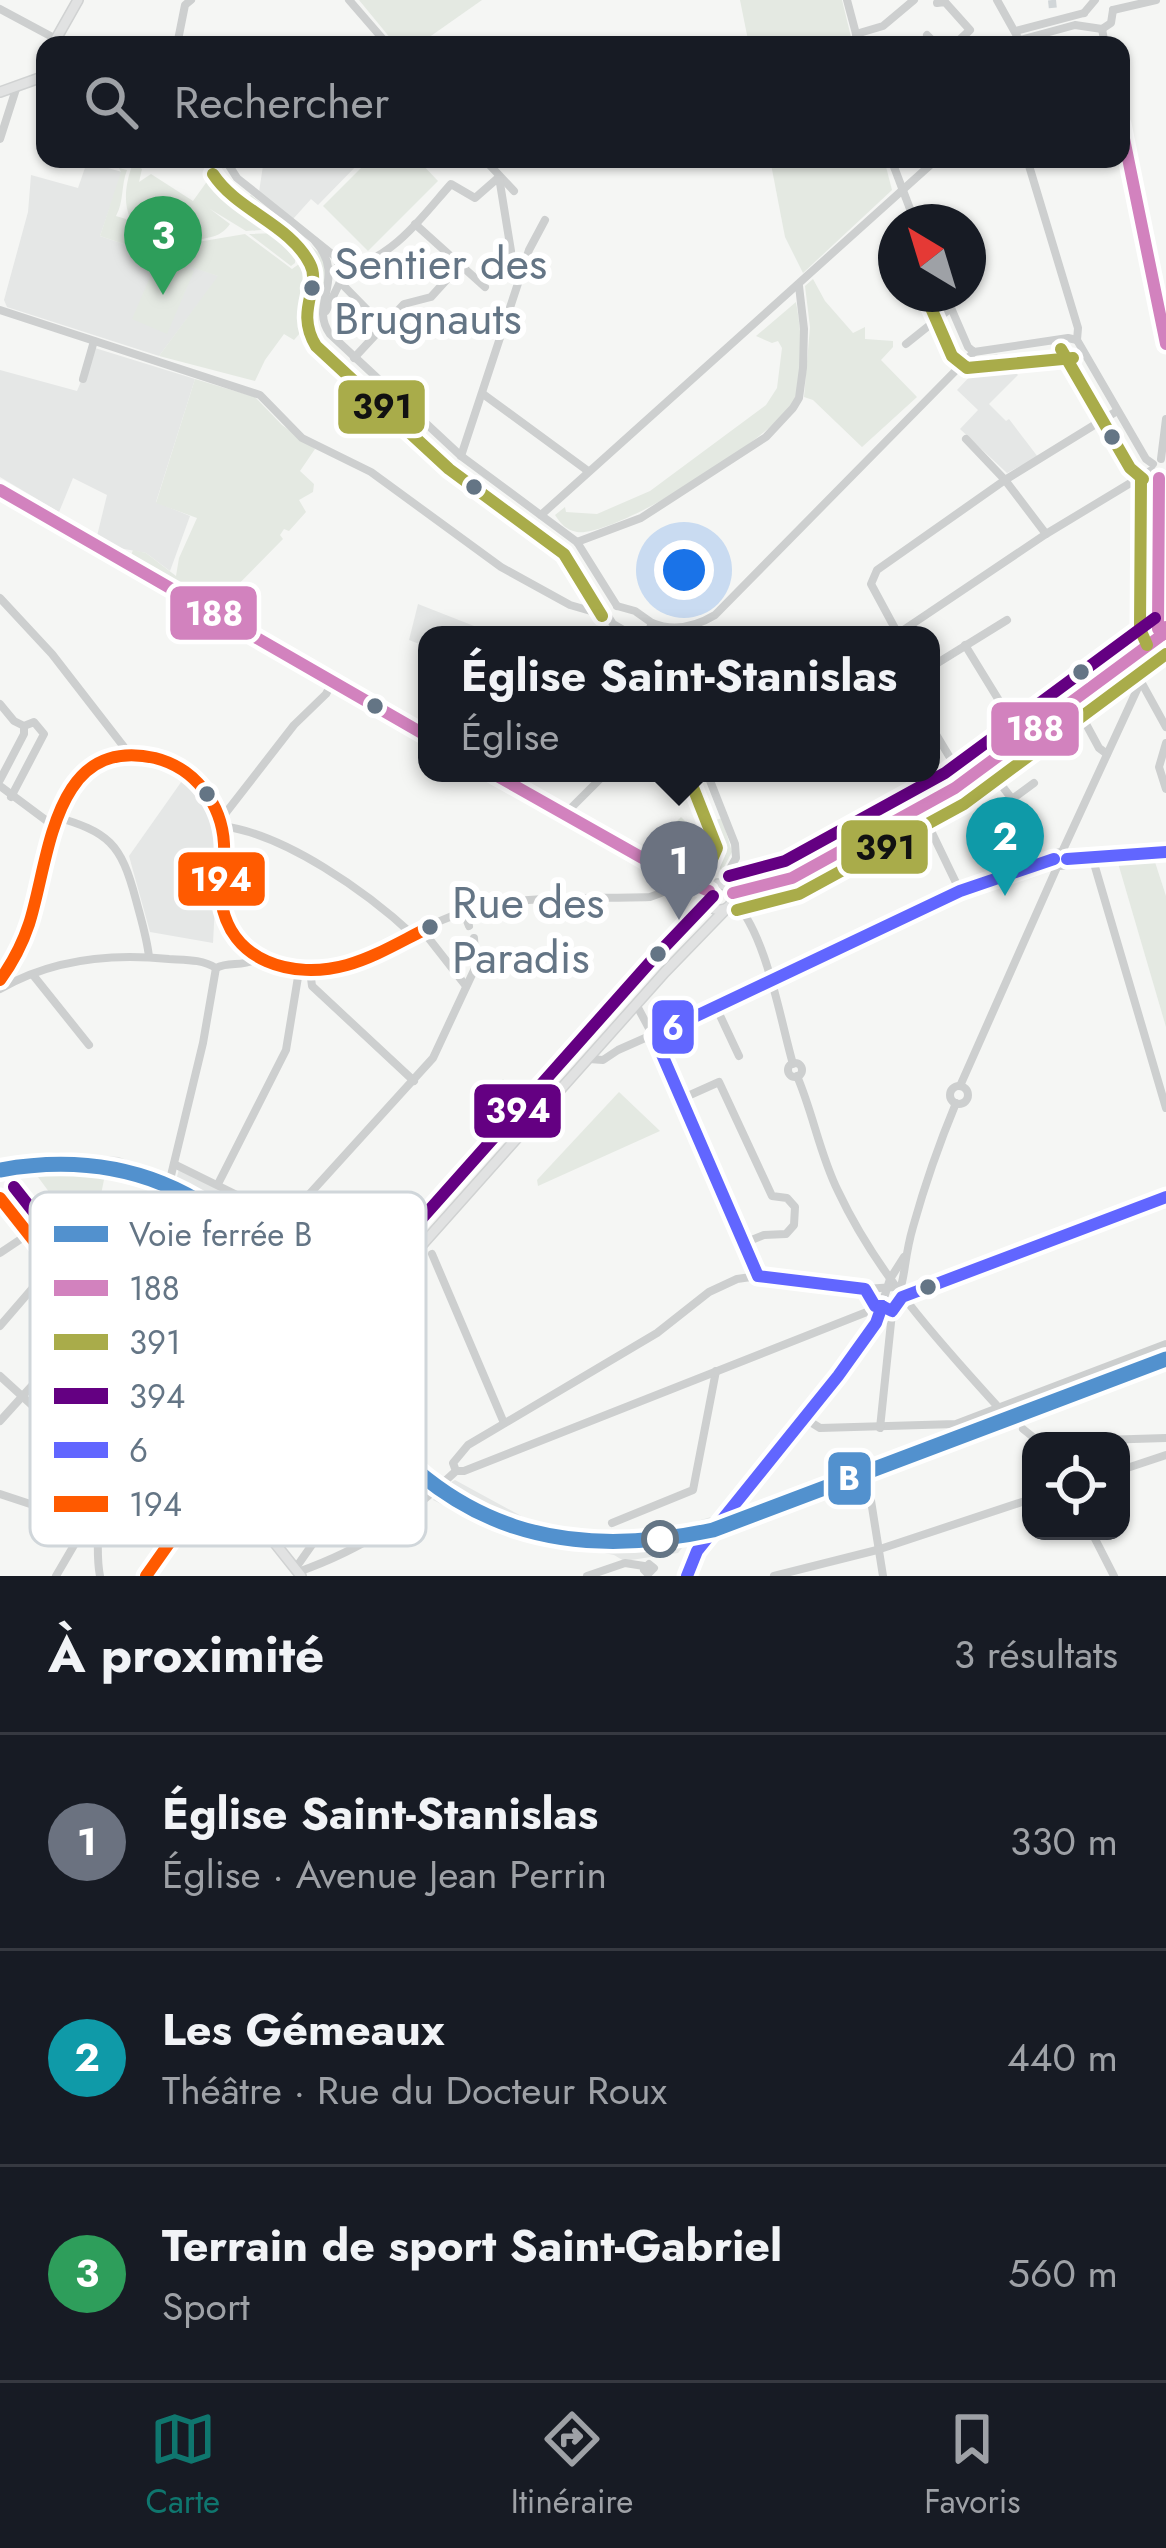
<!DOCTYPE html>
<html lang="fr">
<head>
<meta charset="utf-8">
<style>
  :root { --surface:#171b24; --page:#242831; --text:#f1f3f6; --muted:#9ea1a6; --line:#363941; --accent:#0f766e }
  body { margin:0; font-family:Jost,sans-serif; background:var(--page); color:var(--text) }
  .controls { position:absolute; right:36px; bottom:36px; display:grid; overflow:hidden; border-radius:24px; box-shadow:0 3px 9px #0004 }
  .controls button { width:108px; height:108px; display:grid; place-items:center; padding:0; border:0; border-bottom:3px solid var(--line); background:var(--surface); color:var(--text); font:60px sans-serif }
  .compass { position:absolute; left:878px; top:204px; width:108px; height:108px; border-radius:50%; background:var(--surface); box-shadow:0 3px 9px #0004; rotate:322deg }
  .you { position:absolute; left:684px; top:570px; width:42px; height:42px; margin:-30px; border:9px solid #fff; border-radius:50%; background:#1a73e8; box-shadow:0 0 0 18px #1a73e833 }
  .badge { display:grid; place-items:center; width:78px; height:78px; border-radius:50%; background:var(--accent); color:#fff; font-size:39px; font-weight:700 }
  .pin { position:absolute; translate:-50% -99px; filter:drop-shadow(0 3px 6px #0008) }
  .pin::after { content:''; position:absolute; top:63px; width:42px; height:36px; background:inherit; clip-path:polygon(0 0,100% 0,50% 100%) }
  .popup { position:absolute; left:418px; top:626px; width:522px; height:156px; box-sizing:border-box; display:grid; place-content:center; border-radius:24px; background:var(--surface); filter:drop-shadow(0 3px 9px #0005); font-size:39px; white-space:nowrap; color:var(--muted) }
  .popup b { font-size:45px; color:var(--text) }
  .popup::after { content:''; position:absolute; left:50%; top:100%; margin-left:-24px; border:24px solid transparent; border-top-color:var(--surface) }
  .list { margin:0; padding:0; list-style:none }
  h2 { display:flex; justify-content:space-between; align-items:center; height:156px; margin:0; padding:0 48px; font-size:51px }
  h2 small { font-size:39px; font-weight:400; color:var(--muted) }
  .list li { display:grid; grid-template-columns:78px 1fr auto; gap:36px; align-items:center; box-sizing:border-box; height:216px; padding:0 48px; border-top:3px solid var(--line) }
  .list b { display:block; font-size:45px; white-space:nowrap }
  .list p { margin:0; font-size:39px; white-space:nowrap; color:var(--muted) }
  .list em { font-size:39px; font-style:normal; color:var(--muted) }
  .icon { flex:none; width:66px; height:66px; fill:none; stroke:currentColor; stroke-width:2; stroke-linecap:round; stroke-linejoin:round }
  .map { position:relative; flex:none; width:1166px; height:1576px; overflow:hidden }
  .search { position:absolute; background:var(--surface); box-shadow:0 3px 9px #0004; left:36px; right:36px; top:36px; height:132px; display:flex; align-items:center; gap:30px; box-sizing:border-box; padding:0 42px; border-radius:24px; color:var(--muted); font-size:45px }
  .sheet { height:804px; background:var(--surface) }
  nav { display:flex; justify-content:space-around; align-items:center; box-sizing:border-box; height:168px; border-top:3px solid var(--line); background:var(--surface); font-size:33px; color:var(--muted) }
  nav a { display:grid; justify-items:center; gap:6px }
  nav .on { color:var(--accent) }
  .map>svg:first-child { display:block }
  .built { fill:#e5e7e6 }
  .green { fill:#e4e9e2 }
  .lines { fill:none; stroke-linecap:round; stroke-linejoin:round }
  .minor-tunnel { stroke:#d1d6d8; stroke-width:8; stroke-dasharray:8 4; stroke-linecap:butt }
  .major-casing { stroke:#d0d2d2; stroke-width:12 }
  .minor { stroke:#cdcfcf; stroke-width:8 }
  .major { stroke:#e1e2e2; stroke-width:9 }
  .bus-1-casing { stroke:#fff; stroke-width:21 }
  .bus-2-casing { stroke:#fff; stroke-width:21 }
  .bus-3-casing { stroke:#fff; stroke-width:21 }
  .bus-4-casing { stroke:#fff; stroke-width:21 }
  .bus-5-casing { stroke:#fff; stroke-width:21 }
  .bus-1 { stroke:#d282be; stroke-width:12 }
  .bus-2 { stroke:#a9ac4a; stroke-width:12 }
  .bus-3 { stroke:#640082; stroke-width:12 }
  .bus-4 { stroke:#6166ff; stroke-width:12 }
  .bus-5 { stroke:#ff5a00; stroke-width:12 }
  .rail-1-casing { stroke:#fff; stroke-width:24 }
  .rail-1 { stroke:#5291ce; stroke-width:15 }
  .bus-dot { fill:#647585; stroke:#fff; stroke-width:4.5 }
  .stop-dot { fill:#fff; stroke:#647585; stroke-width:6 }
  .labels { text-anchor:middle; stroke-width:12; stroke-linejoin:round; paint-order:stroke }
  .bus-label { font-size:45px; fill:#647585; stroke:#fff; text-anchor:start }
  .key { fill:#fff; stroke:#d0d6da; stroke-width:3 }
  .key-label { font-size:33px; fill:#647585 }
  .line-badge { stroke:#fff; stroke-width:4.5 }
  .badge-label { font-size:33px; text-anchor:middle; font-weight:bold; fill:#fff }
  .pale-badge-label { font-size:33px; text-anchor:middle; font-weight:bold; fill:#111 }
</style>
</head>
<body>
<div class="map">
<svg width="1166" height="1576" viewBox="0 0 1166 1576">
  <rect width="100%" height="100%" fill="#f5f6f4"/>
  <g class="built">
    <path d="M264,159H363L318,205L311,199L293,219L259,192Z"/>
    <path d="M87,162L122,172L100,236L219,276L159,356L7,307L4,300L28,212L31,175L78,188Z"/>
    <path d="M95,348L195,379L156,502L190,516L170,571L146,553L119,548L97,536L107,495L73,478L59,512L0,477V370L77,391Z"/>
    <path d="M997,354L1018,375L989,404L1006,421L1009,419L1038,457L1007,473L960,429L978,410L957,390L989,356Z"/>
    <path d="M418,604L497,635H427V647L409,640Z"/>
    <path d="M184,778L214,817L218,847L213,943L150,932L129,856Z"/>
    <path d="M58,1152L119,1157L163,1175L159,1184L87,1167L37,1169L0,1176V1159Z"/>
    <path d="M179,1169L236,1198L294,1255L336,1327L306,1361L260,1281L169,1208Z"/>
    <path d="M1166,1349V1367L686,1543L678,1553L624,1561L614,1555L496,1531L433,1500L444,1486L455,1480L523,1517L559,1529L588,1536L638,1535L649,1534L647,1527L657,1526L659,1532L756,1504Z"/>
    <path d="M337,1355L377,1419L438,1480L430,1490L387,1452L359,1419L326,1366Z"/>
  </g>
  <g class="green">
    <path d="M359,0H482L418,45H396Z"/>
    <path d="M740,0H842L853,45H749Z"/>
    <path d="M370,159H417L438,181L368,251L323,206Z"/>
    <path d="M770,159H884L892,190L803,273L785,237Z"/>
    <path d="M133,163L142,169L139,182L151,174L193,201L208,180L238,203L251,195L325,258L327,281L304,320L308,324L294,340L284,334L265,360L255,381L159,356L218,276L173,261L194,271L167,334L132,319L159,256L100,236L121,172L119,168L127,170C121,185 124,202 116,216L126,219L131,227L127,235L168,247L245,234L292,269L299,264L296,248L295,263L291,266L249,234L284,233L274,229L246,231L210,209L230,224C221,237 211,237 197,240C139,251 112,218 133,163Z"/>
    <path d="M813,279L825,301L853,333L865,327V339L893,341V347L881,360L917,397L862,447L813,400L804,397L810,327L805,286Z"/>
    <path d="M796,302C801,330 805,368 796,396C784,433 615,538 577,532C566,530 561,524 555,515L565,507L566,512L597,514L650,491L766,405L777,388L782,348L778,341L772,343L756,336Z"/>
    <path d="M195,379L255,397L282,425L315,449L300,471L314,484L313,492L299,500L306,512L289,531L284,529L280,535L283,539L223,600L219,615L130,558L133,550L146,553L176,576L179,558L197,518L156,503Z"/>
    <path d="M681,817L692,828L722,818L732,852L722,871L675,823Z"/>
    <path d="M1154,859L1166,896V1027L1118,863Z"/>
    <path d="M503,1079L529,1102L499,1137L472,1114Z"/>
    <path d="M619,1092L660,1131L538,1186L537,1180Z"/>
    <path d="M87,1167L106,1170L91,1243L67,1262L37,1223L58,1204L38,1177L37,1169Z"/>
  </g>
  <g class="lines">
    <path class="minor-tunnel" d="M1052,0L1053,10"/>
    <g class="major-casing">
      <g id="major">
        <path d="M57,45L56,39L78,0"/>
        <path d="M0,92L45,76"/>
        <path d="M0,490L427,736"/>
        <path d="M492,773L676,877L709,891"/>
        <circle cx="720" cy="897" r="13"/>
        <path d="M733,893L792,878L955,788L1166,632"/>
        <path d="M0,1198L301,1576"/>
        <path d="M146,1576L218,1474L665,972L726,909"/>
      </g>
    </g>
    <g class="minor">
      <path d="M349,0L388,45"/>
      <path d="M847,0L859,45"/>
      <path d="M997,0L1022,45"/>
      <path d="M937,3L945,2L970,30L954,45"/>
      <path d="M0,9L56,39"/>
      <path d="M1113,10L1156,0"/>
      <path d="M1084,13L1095,0"/>
      <path d="M1102,29L1111,23L1113,10"/>
      <path d="M1102,29L1105,45"/>
      <path d="M1016,31L1084,13"/>
      <path d="M856,34L883,26L914,0"/>
      <path d="M927,35L937,45"/>
      <path d="M1020,40L1075,25L1102,29"/>
      <path d="M67,45H93"/>
      <path d="M177,45L185,5L191,0"/>
      <path d="M1121,124L1166,344"/>
      <path d="M0,139L16,89"/>
      <path d="M213,159L228,164L237,178L337,258L341,280L326,311"/>
      <path d="M484,159L514,191"/>
      <path d="M891,159L915,222"/>
      <path d="M1027,159L1078,328L1077,340L1146,459L1153,464"/>
      <path d="M415,224L485,287"/>
      <path d="M315,241C348,278 308,305 330,334L461,456L577,542L617,606"/>
      <path d="M331,270C385,269 418,221 451,184L475,198L499,177L511,251"/>
      <path d="M340,282L383,326"/>
      <path d="M945,294L968,347L974,352L1068,338L1077,340"/>
      <path d="M0,310L260,395L302,438L371,472L501,567L570,605L608,616"/>
      <path d="M906,344L951,308"/>
      <path d="M354,358L404,304L431,297L460,265"/>
      <path d="M83,379L94,341"/>
      <path d="M483,394L588,471"/>
      <path d="M966,439L1005,480L1046,534"/>
      <path d="M461,456L529,250L545,220"/>
      <path d="M1161,459L1166,419"/>
      <path d="M1159,478L1158,629L1162,635"/>
      <path d="M541,515L937,159"/>
      <path d="M577,542L641,518L766,437L793,408L799,398L803,368L804,329L799,286"/>
      <path d="M0,598L52,654L131,756"/>
      <path d="M617,606L635,611L652,623L647,635"/>
      <path d="M608,616L613,624L632,635"/>
      <path d="M652,623C674,632 695,627 715,615L974,352"/>
      <path d="M898,634L871,584L877,570L1005,480L1117,411"/>
      <path d="M896,635L1046,534L1152,470"/>
      <path d="M965,645L1022,738"/>
      <path d="M1124,663L1134,669L1166,727"/>
      <path d="M931,667L1007,620"/>
      <path d="M1073,700L1099,748L1107,754"/>
      <path d="M0,704L14,721L24,726L34,722L44,734L11,797"/>
      <path d="M931,726L964,781"/>
      <path d="M1166,743L1159,767L1166,789"/>
      <path d="M986,765L1012,799"/>
      <path d="M707,773L735,844L736,858L721,884"/>
      <path d="M0,780L24,734V726"/>
      <path d="M0,786L51,824"/>
      <path d="M920,808L960,891"/>
      <path d="M564,815L606,773"/>
      <path d="M53,816C109,832 121,843 136,900C141,919 147,938 149,957"/>
      <path d="M989,816L1034,783"/>
      <path d="M221,819L294,725L326,694L332,683"/>
      <path d="M222,826C285,834 367,892 413,935"/>
      <path d="M1062,852L1166,627"/>
      <circle cx="1061" cy="859" r="7"/>
      <path d="M1067,859L1093,860L1166,852"/>
      <path d="M1093,860L1166,1108"/>
      <path d="M733,900C766,932 780,1019 793,1064"/>
      <path d="M464,913L469,926"/>
      <path d="M423,931L466,986"/>
      <path d="M310,970L312,986L414,1081"/>
      <path d="M33,975L89,1045"/>
      <path d="M0,980C58,923 21,799 100,765C113,759 129,754 144,757C161,760 179,767 193,779C251,827 197,892 242,945C249,954 252,959 262,962C361,989 398,925 486,906C538,895 596,899 650,897L661,893L676,877"/>
      <path d="M0,989C52,959 111,953 169,959C185,960 202,959 216,968C229,961 241,967 254,960"/>
      <path d="M637,1006L658,1045"/>
      <path d="M716,1007L739,1056"/>
      <path d="M661,1054L749,1254"/>
      <path d="M589,1059L603,1060L618,1050L769,983L960,891L1054,859"/>
      <circle cx="795" cy="1070" r="7"/>
      <path d="M797,1076C813,1113 820,1155 838,1191C877,1274 938,1341 999,1408"/>
      <path d="M960,1086L1058,865"/>
      <circle cx="959" cy="1095" r="9"/>
      <path d="M681,1099L719,1082L772,1196L787,1198L795,1207L794,1225L786,1234L764,1235L744,1243"/>
      <path d="M174,1164L241,1197L276,1228L357,1319"/>
      <path d="M218,1184L286,1050L299,971"/>
      <path d="M295,1210L433,1058L476,966L474,938"/>
      <path d="M0,1253L27,1235"/>
      <path d="M432,1254L504,1423"/>
      <path d="M752,1263L758,1276"/>
      <path d="M44,1274L52,1265"/>
      <path d="M902,1297L1166,1197"/>
      <path d="M0,1326L37,1283"/>
      <path d="M877,1330C911,1288 899,1275 913,1227C925,1184 939,1144 956,1103"/>
      <path d="M120,1346L142,1324L148,1310L167,1192L203,1043L216,968"/>
      <path d="M137,1371L193,1321L211,1325L256,1291"/>
      <path d="M0,1376L102,1469"/>
      <path d="M804,1418L820,1428L956,1424L1166,1344"/>
      <path d="M0,1421L95,1316"/>
      <path d="M880,1428L892,1313"/>
      <path d="M1023,1429L1038,1441"/>
      <path d="M1069,1441L1166,1438"/>
      <path d="M1121,1470L1166,1455"/>
      <path d="M456,1471L453,1463L468,1445L657,1333L709,1292L737,1279L758,1276L865,1289L895,1287"/>
      <path d="M869,1488L883,1576"/>
      <path d="M0,1494L100,1527"/>
      <path d="M612,1523L693,1490L716,1371"/>
      <path d="M1091,1531L1114,1576"/>
      <path d="M649,1564L654,1568L648,1574L644,1570Z"/>
      <path d="M295,1569L342,1502L389,1473"/>
      <path d="M298,1572C368,1547 402,1521 456,1471H464L882,1306"/>
      <path d="M56,1576L87,1523"/>
      <path d="M100,1576C92,1538 107,1395 130,1364"/>
      <path d="M587,1576L625,1563L644,1566"/>
      <path d="M687,1576L697,1551L876,1323L890,1279L904,1257"/>
      <path d="M774,1576L877,1550L1031,1499"/>
    </g>
    <use href="#major" class="major"/>
    <g class="bus-1-casing">
      <g id="bus-1">
        <path d="M1121,124L1166,344"/>
        <path d="M1159,478L1158,629L1162,635"/>
        <path d="M0,490L427,736"/>
        <path d="M492,773L676,877L709,891"/>
        <path d="M733,893L792,878L955,788L1162,635L1166,627"/>
      </g>
    </g>
    <g class="bus-2-casing">
      <g id="bus-2">
        <path d="M213,174C237,211 290,224 310,264C322,287 294,310 316,346L449,469L564,554L602,616"/>
        <path d="M928,301L952,356L967,368L1073,358"/>
        <path d="M1061,349L1130,468L1143,479"/>
        <path d="M1141,478L1140,629L1147,645"/>
        <path d="M690,780L717,848L705,875"/>
        <path d="M737,910L799,894L964,804L1166,654"/>
      </g>
    </g>
    <g class="bus-3-casing">
      <g id="bus-3">
        <path d="M729,876L785,861L945,773L1155,618"/>
        <path d="M14,1187L232,1463"/>
        <path d="M205,1462L652,960L713,896"/>
      </g>
    </g>
    <g class="bus-4-casing">
      <g id="bus-4">
        <path d="M1067,859L1166,852"/>
        <path d="M882,1306H875L865,1289L758,1276L654,1036L960,891L1054,859"/>
        <path d="M882,1306L892,1311L902,1297L1166,1197"/>
        <path d="M687,1576L697,1551L838,1376L876,1323L882,1306"/>
      </g>
    </g>
    <g class="bus-5-casing">
      <g id="bus-5">
        <path d="M0,980C13,962 22,945 29,924C50,859 52,735 155,758C195,768 222,804 224,844C225,863 219,881 221,899C229,962 293,980 347,965C376,957 403,940 430,927"/>
        <path d="M0,1198L218,1474L146,1576"/>
      </g>
    </g>
    <use href="#bus-1" class="bus-1"/>
    <use href="#bus-2" class="bus-2"/>
    <use href="#bus-3" class="bus-3"/>
    <use href="#bus-4" class="bus-4"/>
    <use href="#bus-5" class="bus-5"/>
    <g class="rail-1-casing">
      <path id="rail-1" d="M0,1170C116,1149 220,1187 286,1288C311,1326 329,1369 356,1406C450,1530 565,1562 713,1530L1166,1359"/>
    </g>
    <use href="#rail-1" class="rail-1"/>
  </g>
  <g class="bus-dot">
    <circle cx="312" cy="288" r="10"/>
    <circle cx="1112" cy="437" r="10"/>
    <circle cx="474" cy="487" r="10"/>
    <circle cx="1081" cy="672" r="10"/>
    <circle cx="375" cy="706" r="10"/>
    <circle cx="207" cy="794" r="10"/>
    <circle cx="430" cy="927" r="10"/>
    <circle cx="658" cy="954" r="10"/>
    <circle cx="928" cy="1287" r="10"/>
  </g>
  <circle class="stop-dot" cx="660" cy="1539" r="16"/>
  <g class="labels">
    <g class="bus-label">
      <text x="334" y="279">Sentier des<tspan x="334" dy="55">Brugnauts</tspan></text>
      <text x="452" y="918">Rue des<tspan x="452" dy="55">Paradis</tspan></text>
    </g>
  </g>
  <rect x="30" y="1192" width="396" height="354" rx="18" class="key"/>
  <rect x="54" y="1226" width="54" height="16" fill="#5291ce"/>
  <rect x="54" y="1280" width="54" height="16" fill="#d282be"/>
  <rect x="54" y="1334" width="54" height="16" fill="#a9ac4a"/>
  <rect x="54" y="1388" width="54" height="16" fill="#640082"/>
  <rect x="54" y="1442" width="54" height="16" fill="#6166ff"/>
  <rect x="54" y="1496" width="54" height="16" fill="#ff5a00"/>
  <g class="key-label">
    <text x="129" y="1246">Voie ferrée B</text>
    <text x="129" y="1300">188</text>
    <text x="129" y="1354">391</text>
    <text x="129" y="1408">394</text>
    <text x="129" y="1462">6</text>
    <text x="129" y="1516">194</text>
  </g>
  <g class="line-badge">
    <rect x="336" y="378" width="91" height="58" rx="12" fill="#a9ac4a"/>
    <rect x="168" y="584" width="91" height="58" rx="12" fill="#d282be"/>
    <rect x="989" y="700" width="92" height="58" rx="12" fill="#d282be"/>
    <rect x="839" y="818" width="91" height="58" rx="12" fill="#a9ac4a"/>
    <rect x="176" y="850" width="91" height="58" rx="12" fill="#ff5a00"/>
    <rect x="650" y="998" width="46" height="58" rx="12" fill="#6166ff"/>
    <rect x="472" y="1082" width="91" height="58" rx="12" fill="#640082"/>
    <rect x="826" y="1450" width="47" height="57" rx="12" fill="#5291ce"/>
  </g>
  <g class="badge-label">
    <text x="214" y="625">188</text>
    <text x="1035" y="740">188</text>
    <text x="221" y="891">194</text>
    <text x="673" y="1039">6</text>
    <text x="518" y="1122">394</text>
    <text x="849" y="1490">B</text>
  </g>
  <g class="pale-badge-label">
    <text x="382" y="418">391</text>
    <text x="885" y="859">391</text>
  </g>
</svg>
<div class="controls">
<button><svg class="icon" aria-label="locate" viewBox="0 0 24 24"><circle cx="12" cy="12" r="6"/><path d="M12 2v4M12 18v4M2 12h4M18 12h4"/></svg></button>
</div>
<svg class="compass" viewBox="-18 -18 36 36"><path d="M0-13l5 13h-10z" fill="#e53935"/><path d="M0 13l5-13h-10z" fill="#9ea1a6"/></svg>
<div class="you"></div>
<div class="pin badge" style="left:679px;top:920px;background:#6b7280">1</div>
<div class="popup"><b>Église Saint-Stanislas</b>Église</div>
<div class="pin badge" style="left:1005px;top:896px;background:#0f9aa8">2</div>
<div class="pin badge" style="left:163px;top:295px;background:#2e9e5b">3</div>
<div class="search"><svg class="icon" aria-label="search" viewBox="0 0 24 24"><circle cx="10" cy="10" r="6"/><path d="M15 15l6 6"/></svg>Rechercher</div>
</div>
<section class="sheet">
<h2>À proximité<small>3 résultats</small></h2>
<ul class="list">
<li><span class="badge" style="background:#6b7280">1</span><div><b>Église Saint-Stanislas</b><p>Église · Avenue Jean Perrin</p></div><em>330 m</em></li>
<li><span class="badge" style="background:#0f9aa8">2</span><div><b>Les Gémeaux</b><p>Théâtre · Rue du Docteur Roux</p></div><em>440 m</em></li>
<li><span class="badge" style="background:#2e9e5b">3</span><div><b>Terrain de sport Saint-Gabriel</b><p>Sport</p></div><em>560 m</em></li>
</ul>
</section>
<nav>
<a class="on"><svg class="icon" aria-label="map" viewBox="0 0 24 24"><path d="M3 6l6-2 6 2 6-2v14l-6 2-6-2-6 2zM9 4v14M15 6v14"/></svg>Carte</a>
<a><svg class="icon" aria-label="directions" viewBox="0 0 24 24"><path d="M12 3l9 9-9 9-9-9zM9 14v-3h6M13 9l2 2-2 2"/></svg>Itinéraire</a>
<a><svg class="icon" aria-label="saved" viewBox="0 0 24 24"><path d="M7 4h10v16l-5-4-5 4z"/></svg>Favoris</a>
</nav>
</body>
</html>
